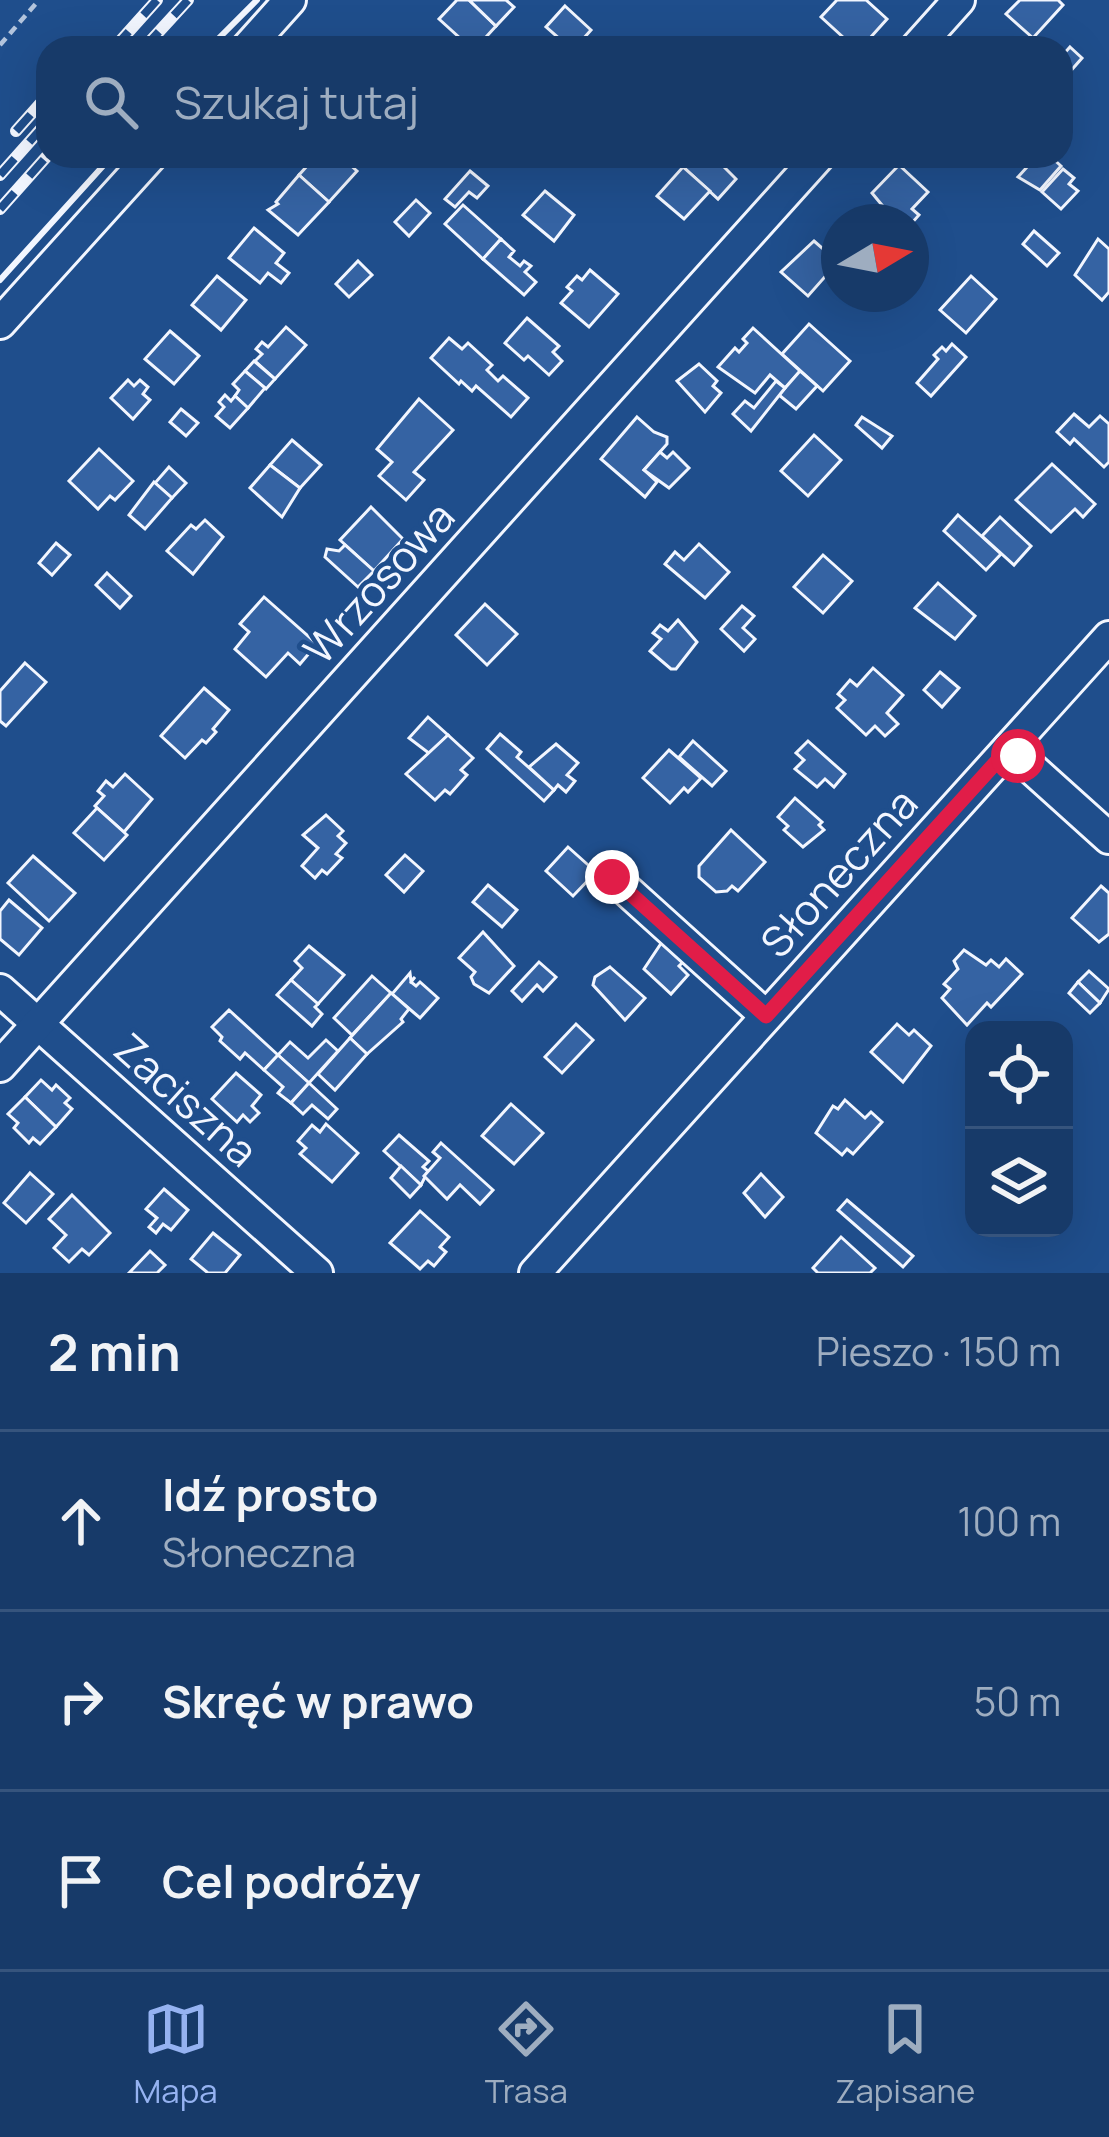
<!DOCTYPE html>
<html lang="pl">
<head>
<meta charset="utf-8">
<style>
  :root { --surface:#173a69; --page:#244571; --text:#f1f3f6; --muted:#9eadc0; --line:#36547d; --accent:#95b2f1 }
  body { margin:0; font-family:Manrope,sans-serif; background:var(--page); color:var(--text) }
  .controls { position:absolute; right:36px; bottom:36px; display:grid; overflow:hidden; border-radius:24px; box-shadow:0 12px 48px #0002 }
  .controls button { width:108px; height:108px; display:grid; place-items:center; padding:0; border:0; border-bottom:3px solid var(--line); background:var(--surface); color:var(--text); font:60px sans-serif }
  .compass { position:absolute; left:821px; top:204px; width:108px; height:108px; border-radius:50%; background:var(--surface); box-shadow:0 12px 48px #0002; rotate:80deg }
  .stop { position:absolute; width:36px; height:36px; margin:-27px; border:9px solid #e11d48; border-radius:50%; background:#fff }
  .stop.end { background:#e11d48; border-color:#fff; box-shadow:0 3px 12px #0008 }
  .list { margin:0; padding:0; list-style:none }
  h2 { display:flex; justify-content:space-between; align-items:center; height:156px; margin:0; padding:0 48px; font-size:51px }
  h2 small { font-size:39px; font-weight:400; color:var(--muted) }
  .list li { display:grid; grid-template-columns:78px 1fr auto; gap:36px; align-items:center; box-sizing:border-box; height:180px; padding:0 48px; border-top:3px solid var(--line) }
  .list b { display:block; font-size:45px; white-space:nowrap }
  .list p { margin:0; font-size:39px; white-space:nowrap; color:var(--muted) }
  .list em { font-size:39px; font-style:normal; color:var(--muted) }
  .icon { flex:none; width:66px; height:66px; fill:none; stroke:currentColor; stroke-width:2; stroke-linecap:round; stroke-linejoin:round }
  .map { position:relative; flex:none; width:1109px; height:1273px; overflow:hidden }
  .search { position:absolute; background:var(--surface); box-shadow:0 12px 48px #0002; left:36px; right:36px; top:36px; height:132px; display:flex; align-items:center; gap:30px; box-sizing:border-box; padding:0 42px; border-radius:36px; color:var(--muted); font-size:45px }
  .sheet { height:696px; background:var(--surface) }
  nav { display:flex; justify-content:space-around; align-items:center; box-sizing:border-box; height:168px; border-top:3px solid var(--line); background:var(--surface); font-size:33px; color:var(--muted) }
  nav a { display:grid; justify-items:center; gap:6px }
  nav .on { color:var(--accent) }
  .map>svg:first-child { display:block }
  .building { fill:#3563a3; stroke:#f2f6ff; stroke-width:3 }
  .lines { fill:none; stroke-linecap:round; stroke-linejoin:round }
  .minor-casing { stroke:#f2f6ff; stroke-width:36 }
  .path { stroke:#b3c4dc; stroke-width:4.5; stroke-dasharray:9 6; stroke-linecap:butt }
  .minor { stroke:#1f4e8c; stroke-width:30 }
  .rail-casing { stroke:#f2f6ff; stroke-width:12 }
  .rail { stroke:#1f4e8c; stroke-width:8; stroke-dasharray:22; stroke-linecap:butt }
  .wall { stroke:#f2f6ff; stroke-width:6 }
  .route { stroke:#e11d48; stroke-width:15 }
  .labels { text-anchor:middle; stroke-width:9; stroke-linejoin:round; paint-order:stroke }
  .street-label { font-size:42px; fill:#f2f6ff; stroke:#1f4e8c }
</style>
</head>
<body>
<div class="map">
<svg width="1109" height="1273" viewBox="0 0 1109 1273">
  <rect width="100%" height="100%" fill="#1f4e8c"/>
  <g class="building">
    <path d="M457,0H469L496,26L476,48H471L439,19Z"/>
    <path d="M469,0H506L514,7L496,26Z"/>
    <path d="M837,0H866L887,19L861,48H855L821,17Z"/>
    <path d="M1020,0H1058L1063,5L1033,38L1006,14Z"/>
    <path d="M565,6L591,30L575,48H570L546,27Z"/>
    <path d="M1070,47L1082,58L1061,82V57Z"/>
    <path d="M316,156H340L357,171L329,202L299,175Z"/>
    <path d="M684,156H713L736,179L718,199L678,162Z"/>
    <path d="M1037,156H1050L1061,166L1040,190L1018,177Z"/>
    <path d="M899,165L928,192L912,209L919,215L911,224L896,222L872,193Z"/>
    <path d="M683,167L710,191L684,219L657,196Z"/>
    <path d="M1063,169L1074,178L1069,184L1078,191L1061,209L1042,192Z"/>
    <path d="M470,171L488,186L477,198L469,192L455,207L445,199Z"/>
    <path d="M299,175L329,202L298,235L268,210L278,204L276,202Z"/>
    <path d="M545,191L574,215L554,241L523,215Z"/>
    <path d="M416,200L430,213L409,236L395,222Z"/>
    <path d="M463,205L501,239L483,259L445,224Z"/>
    <path d="M254,228L284,253L276,263L289,273L281,283L268,273L260,283L229,258Z"/>
    <path d="M1034,231L1059,253L1047,266L1023,244Z"/>
    <path d="M501,239L514,251L509,257L520,266L524,261L531,266L525,272L536,282L524,295L483,259Z"/>
    <path d="M1098,239L1109,249V292L1102,300L1075,275Z"/>
    <path d="M814,241L838,262L808,296L781,272Z"/>
    <path d="M358,261L372,275L349,297L336,284Z"/>
    <path d="M590,270L618,294L589,327L561,303L572,291L567,287L577,276L582,280Z"/>
    <path d="M217,276L246,300L221,330L192,305Z"/>
    <path d="M971,276L996,299L966,333L940,310Z"/>
    <path d="M527,318L559,346L553,352L562,361L549,375L528,356L524,360L505,343Z"/>
    <path d="M809,324L850,361L823,391L782,354Z"/>
    <path d="M286,327L306,345L275,379L255,361L262,354L256,349L262,342L268,347Z"/>
    <path d="M753,328L800,371L785,388L770,375L755,393L718,367L735,348L739,352L747,343L743,339Z"/>
    <path d="M170,331L199,356L174,384L145,359Z"/>
    <path d="M449,338L462,349L468,343L492,365L487,370L498,381L503,376L528,398L511,417L476,386L472,391L461,381L459,384L431,358Z"/>
    <path d="M952,344L966,357L931,396L917,383L938,359L934,355L942,347L946,351Z"/>
    <path d="M254,361L275,379L266,389L245,371Z"/>
    <path d="M699,364L717,381L713,386L721,393L705,412L677,381Z"/>
    <path d="M245,371L265,388L248,408L235,396L239,390L233,384Z"/>
    <path d="M800,371L817,386L796,409L779,395Z"/>
    <path d="M128,380L134,386L140,380L148,387L143,394L150,400L133,419L111,398Z"/>
    <path d="M776,381L785,388L751,431L733,414L745,401L754,408Z"/>
    <path d="M225,395L231,401L235,396L248,408L230,428L216,416L224,407L219,402Z"/>
    <path d="M419,399L453,430L414,472L424,480L406,500L379,476L392,462L377,449Z"/>
    <path d="M181,409L198,423L186,436L170,422Z"/>
    <path d="M1074,414L1089,427L1100,416L1109,424V462L1104,467L1074,439L1070,444L1057,432Z"/>
    <path d="M637,417L654,432L667,437V444L644,470L657,482L645,497L601,459Z"/>
    <path d="M862,417L892,436L882,448L856,425Z"/>
    <path d="M814,435L841,460L808,496L781,471Z"/>
    <path d="M292,440L321,465L300,488L270,465Z"/>
    <path d="M99,449L133,481L115,500L110,496L98,509L69,481Z"/>
    <path d="M660,452L667,458L673,452L689,468L669,488L644,470Z"/>
    <path d="M1052,464L1095,504L1083,517L1075,509L1051,532L1016,500Z"/>
    <path d="M270,465L300,488L282,517L250,488Z"/>
    <path d="M169,467L186,483L172,498L155,483Z"/>
    <path d="M154,482L172,498L145,529L129,515Z"/>
    <path d="M371,507L403,539L374,571L340,540Z"/>
    <path d="M958,515L1001,554L986,570L944,531Z"/>
    <path d="M1000,517L1031,546L1014,565L982,536Z"/>
    <path d="M205,520L223,537L193,574L167,551L191,525L196,529Z"/>
    <path d="M56,543L70,555L52,575L39,563Z"/>
    <path d="M699,544L729,572L705,598L665,564L675,552L684,560Z"/>
    <path d="M345,545L374,571L358,587L325,557L327,549L339,551Z"/>
    <path d="M823,555L852,581L823,613L794,587Z"/>
    <path d="M107,573L131,596L120,608L96,585Z"/>
    <path d="M938,583L975,616L955,639L915,608Z"/>
    <path d="M264,597L317,644L300,664L288,653L266,677L235,649L249,632L240,624Z"/>
    <path d="M485,604L517,634L487,665L456,635Z"/>
    <path d="M742,606L754,616L743,628L755,639L744,651L721,629Z"/>
    <path d="M678,620L697,642L676,669H671L650,651L661,639L653,633L660,625L668,631Z"/>
    <path d="M25,663L46,682L6,726L0,721V691Z"/>
    <path d="M873,668L903,695L887,713L898,724L885,736L875,726L866,735L837,708L845,700L838,694L850,680L857,686Z"/>
    <path d="M940,672L959,688L942,707L924,690Z"/>
    <path d="M204,688L229,710L213,729L216,732L206,743L202,740L185,758L161,736Z"/>
    <path d="M428,717L448,735L430,754L409,738Z"/>
    <path d="M500,734L521,752L517,757L554,790L544,801L487,749Z"/>
    <path d="M448,735L473,758L461,770L467,775L450,794L445,790L435,800L406,774Z"/>
    <path d="M693,741L726,771L712,786L679,757Z"/>
    <path d="M808,741L845,774L834,787L825,779L817,787L795,769L804,760L796,753Z"/>
    <path d="M556,744L578,763L567,775L575,781L566,792L558,785L554,790L529,767Z"/>
    <path d="M669,750L701,778L688,792L684,788L670,803L643,778Z"/>
    <path d="M125,774L152,799L124,832L95,806L104,796L98,791L106,781L113,787Z"/>
    <path d="M795,798L822,822L819,825L824,830L803,847L784,830L788,826L778,817Z"/>
    <path d="M97,808L127,835L104,860L74,833Z"/>
    <path d="M326,815L343,831L338,836L346,843L336,854L342,858L327,874L322,870L315,878L302,866L318,848L303,835Z"/>
    <path d="M731,830L765,862L738,891L732,886L727,891L716,892L699,877V866Z"/>
    <path d="M568,847L596,872L573,896L546,871Z"/>
    <path d="M405,855L423,871L404,892L386,875Z"/>
    <path d="M33,856L75,893L49,921L8,883Z"/>
    <path d="M488,885L517,910L502,927L473,902Z"/>
    <path d="M1101,886L1109,893V934L1099,942L1072,918Z"/>
    <path d="M9,900L42,928L19,955L0,939V911Z"/>
    <path d="M483,932L514,966L489,993L474,984L471,977L475,972L459,958Z"/>
    <path d="M662,942L684,961L679,966L688,975L671,994L644,969Z"/>
    <path d="M309,946L344,975L318,1004L291,980L302,968L295,961Z"/>
    <path d="M964,950L986,965L991,960L999,967L1006,959L1022,974L991,1007L987,1003L967,1025L942,998L950,989L944,984L958,969L954,961Z"/>
    <path d="M539,962L556,977L543,991L537,985L522,1001L512,991Z"/>
    <path d="M610,967L645,998L625,1020L593,985L595,977Z"/>
    <path d="M1089,971L1109,989L1100,1003L1078,982Z"/>
    <path d="M410,973L411,981L415,977L411,982L416,986L420,982L438,998L420,1018L392,994Z"/>
    <path d="M372,976L391,993L352,1035L334,1018Z"/>
    <path d="M291,980L318,1004L315,1007L322,1014L312,1026L277,995Z"/>
    <path d="M1078,982L1100,1003L1090,1013L1069,993Z"/>
    <path d="M391,993L409,1009L401,1019L403,1022L367,1054L350,1038Z"/>
    <path d="M229,1010L278,1055L264,1070L245,1053L240,1059L220,1041L222,1037L212,1027Z"/>
    <path d="M576,1024L593,1040L562,1073L545,1057Z"/>
    <path d="M897,1024L909,1035L914,1030L931,1046L903,1082L871,1052Z"/>
    <path d="M350,1038L367,1054L335,1090L318,1074Z"/>
    <path d="M326,1040L338,1051L309,1083L278,1055L290,1042L308,1058Z"/>
    <path d="M278,1055L309,1083L291,1103L278,1093L283,1087L264,1070Z"/>
    <path d="M236,1073L261,1095L252,1106L259,1113L250,1122L243,1115L237,1122L212,1099Z"/>
    <path d="M41,1080L52,1090L56,1085L70,1098L65,1103L72,1109L56,1127L25,1097Z"/>
    <path d="M309,1083L337,1109L328,1119L312,1105L303,1114L291,1103Z"/>
    <path d="M25,1097L56,1127L40,1144L33,1138L29,1143L14,1128L18,1123L8,1114Z"/>
    <path d="M845,1100L865,1118L871,1112L882,1122L853,1154L847,1149L842,1155L816,1133L833,1106L838,1109Z"/>
    <path d="M511,1104L543,1133L514,1164L482,1136Z"/>
    <path d="M326,1124L358,1153L332,1182L300,1154L306,1148L298,1141L312,1125L320,1132Z"/>
    <path d="M399,1135L429,1161L423,1167L428,1171L421,1185L384,1151Z"/>
    <path d="M441,1143L493,1190L480,1204L460,1185L447,1199L424,1176L440,1158L433,1152Z"/>
    <path d="M401,1166L421,1185L410,1197L391,1178Z"/>
    <path d="M30,1173L53,1194L26,1223L4,1203Z"/>
    <path d="M761,1174L783,1197L765,1217L744,1193Z"/>
    <path d="M164,1189L188,1210L171,1230L163,1224L156,1233L149,1227L157,1218L146,1209Z"/>
    <path d="M72,1195L110,1233L89,1255L82,1249L69,1262L54,1248L66,1235L49,1219Z"/>
    <path d="M847,1200L913,1256L903,1267L838,1210Z"/>
    <path d="M420,1211L449,1237L440,1247L446,1252L434,1266L428,1261L420,1269L390,1243Z"/>
    <path d="M213,1233L240,1255L225,1273H208L191,1259Z"/>
    <path d="M841,1237L875,1268L870,1273H818L813,1268Z"/>
    <path d="M150,1251L165,1265L157,1273H129Z"/>
  </g>
  <g class="lines">
    <g class="minor-casing">
      <g id="minor">
        <path d="M247,48L290,0"/>
        <path d="M916,48L959,0"/>
        <path d="M0,323L151,156"/>
        <path d="M1009,748L1109,838"/>
        <path d="M612,877L766,1016"/>
        <path d="M0,990L317,1273"/>
        <path d="M0,1066L819,156"/>
        <path d="M535,1273L1109,637"/>
      </g>
    </g>
    <path class="path" d="M0,45L39,0"/>
    <use href="#minor" class="minor"/>
    <g class="rail-casing">
      <g id="rail">
        <path d="M114,48L157,0"/>
        <path d="M144,48L188,0"/>
        <path d="M16,131L48,95"/>
        <path d="M0,175L48,121"/>
        <path d="M0,209L48,155"/>
      </g>
    </g>
    <use href="#rail" class="rail"/>
    <g class="wall">
      <path d="M209,48L257,0"/>
      <path d="M0,280L112,156"/>
    </g>
  </g>
  <g class="lines">
    <path class="route" d="M612,877L766,1016L1009,748L1018,756"/>
  </g>
  <g class="labels">
    <g class="street-label">
      <text transform="translate(379 583) rotate(-48)" y="15">Wrzosowa</text>
      <text transform="translate(839 873) rotate(-48)" y="15">Słoneczna</text>
      <text transform="translate(186 1100) rotate(42)" y="15">Zaciszna</text>
    </g>
  </g>
</svg>
<div class="controls">
<button><svg class="icon" aria-label="locate" viewBox="0 0 24 24"><circle cx="12" cy="12" r="6"/><path d="M12 2v4M12 18v4M2 12h4M18 12h4"/></svg></button>
<button><svg class="icon" aria-label="layers" viewBox="0 0 24 24"><path d="M12 4l9 5-9 5-9-5zM3 14l9 5 9-5"/></svg></button>
</div>
<svg class="compass" viewBox="-18 -18 36 36"><path d="M0-13l5 13h-10z" fill="#e53935"/><path d="M0 13l5-13h-10z" fill="#9eadc0"/></svg>
<div class="stop" style="left:1018px;top:756px"></div>
<div class="stop end" style="left:612px;top:877px"></div>
<div class="search"><svg class="icon" aria-label="search" viewBox="0 0 24 24"><circle cx="10" cy="10" r="6"/><path d="M15 15l6 6"/></svg>Szukaj tutaj</div>
</div>
<section class="sheet">
<h2>2 min<small>Pieszo · 150 m</small></h2>
<ul class="list">
<li><svg class="icon" aria-label="ahead" viewBox="0 0 24 24"><path d="M12 20V5M6 11l6-6 6 6"/></svg><div><b>Idź prosto</b><p>Słoneczna</p></div><em>100 m</em></li>
<li><svg class="icon" aria-label="right" viewBox="0 0 24 24"><path d="M7 20v-9h11M14 6l5 5-5 5"/></svg><div><b>Skręć w prawo</b></div><em>50 m</em></li>
<li><svg class="icon" aria-label="arrive" viewBox="0 0 24 24"><path d="M6 21V4h12l-3 4 3 4H6"/></svg><div><b>Cel podróży</b></div></li>
</ul>
</section>
<nav>
<a class="on"><svg class="icon" aria-label="map" viewBox="0 0 24 24"><path d="M3 6l6-2 6 2 6-2v14l-6 2-6-2-6 2zM9 4v14M15 6v14"/></svg>Mapa</a>
<a><svg class="icon" aria-label="directions" viewBox="0 0 24 24"><path d="M12 3l9 9-9 9-9-9zM9 14v-3h6M13 9l2 2-2 2"/></svg>Trasa</a>
<a><svg class="icon" aria-label="saved" viewBox="0 0 24 24"><path d="M7 4h10v16l-5-4-5 4z"/></svg>Zapisane</a>
</nav>
</body>
</html>
